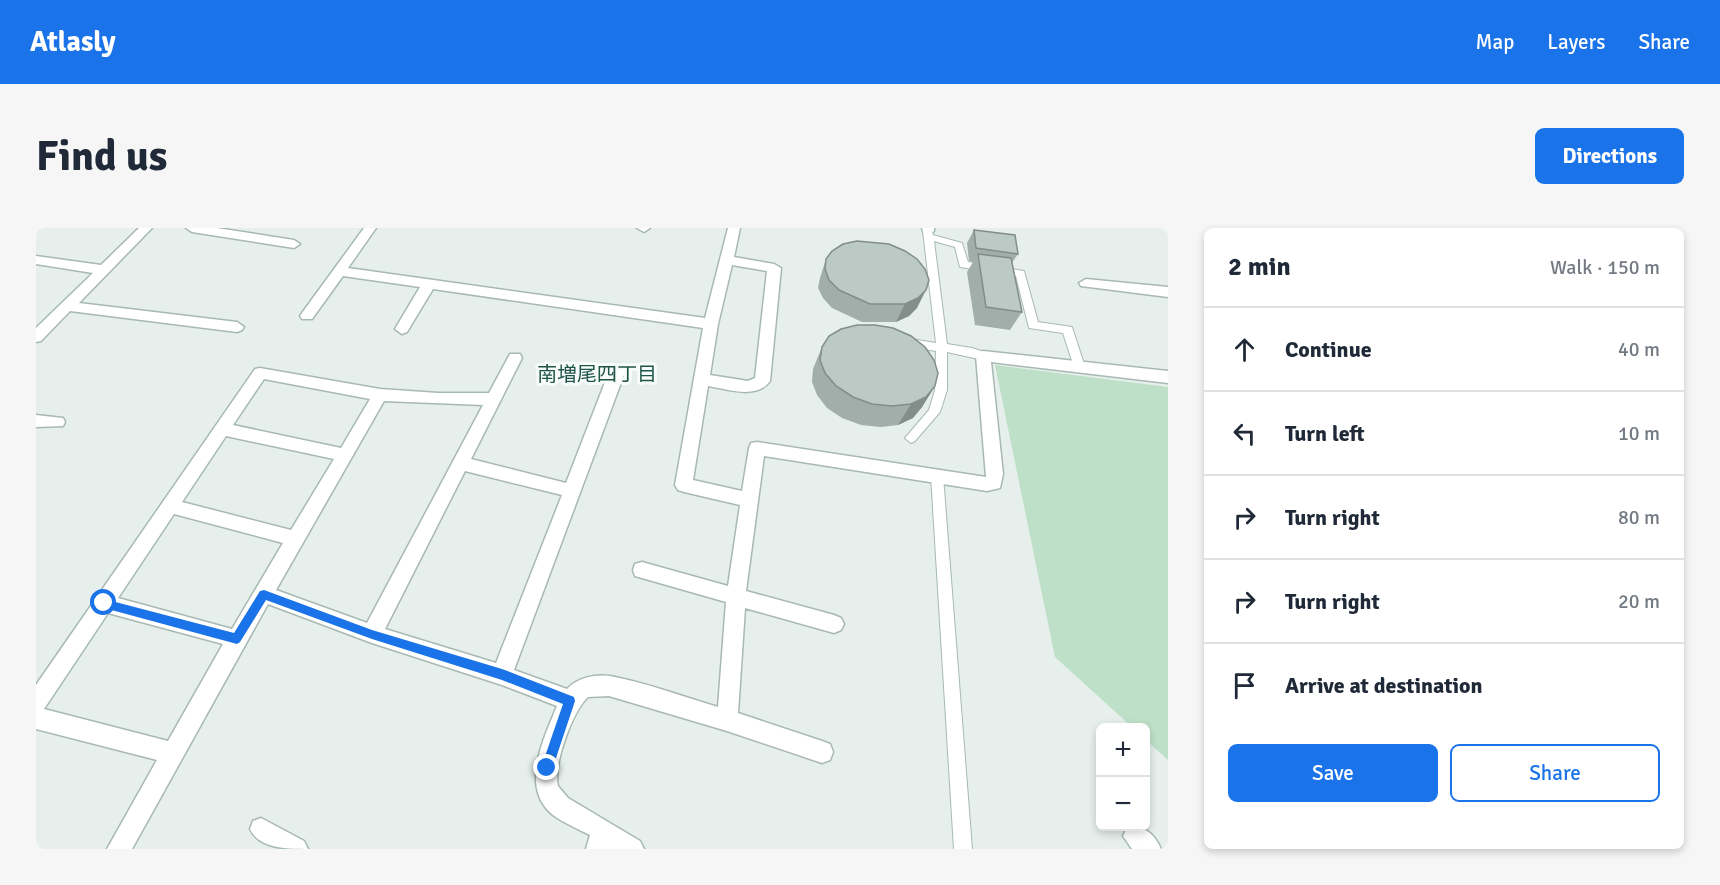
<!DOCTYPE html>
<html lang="en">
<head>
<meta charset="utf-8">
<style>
  :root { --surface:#fff; --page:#f6f6f7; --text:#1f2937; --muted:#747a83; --line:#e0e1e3; --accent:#1a73e8 }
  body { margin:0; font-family:Signika,"Noto Sans JP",sans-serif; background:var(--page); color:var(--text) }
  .controls { position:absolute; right:18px; bottom:18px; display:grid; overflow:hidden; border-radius:9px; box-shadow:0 3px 9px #0003 }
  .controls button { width:54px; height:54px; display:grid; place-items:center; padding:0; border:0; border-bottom:2px solid var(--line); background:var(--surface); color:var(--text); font:30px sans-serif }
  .stop { position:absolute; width:18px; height:18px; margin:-14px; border:4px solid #1a73e8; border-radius:50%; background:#fff }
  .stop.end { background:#1a73e8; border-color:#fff; box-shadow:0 2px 6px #0008 }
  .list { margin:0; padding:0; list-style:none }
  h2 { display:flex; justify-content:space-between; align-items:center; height:78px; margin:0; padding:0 24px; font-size:26px }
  h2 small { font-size:20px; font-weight:400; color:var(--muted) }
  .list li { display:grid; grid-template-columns:39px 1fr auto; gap:18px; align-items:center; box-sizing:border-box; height:84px; padding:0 24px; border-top:2px solid var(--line) }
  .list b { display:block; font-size:22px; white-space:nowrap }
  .list em { font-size:20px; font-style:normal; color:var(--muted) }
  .actions { display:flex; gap:12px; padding:18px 24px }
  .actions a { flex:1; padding:14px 0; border:2px solid var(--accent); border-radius:9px; text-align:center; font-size:21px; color:var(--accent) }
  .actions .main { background:var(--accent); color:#fff }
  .icon { flex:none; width:33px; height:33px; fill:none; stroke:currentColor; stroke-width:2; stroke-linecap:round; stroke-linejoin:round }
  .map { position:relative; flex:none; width:1132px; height:621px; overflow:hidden; border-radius:9px }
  header { display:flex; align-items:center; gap:36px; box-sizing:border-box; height:84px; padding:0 30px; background:var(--accent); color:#fff }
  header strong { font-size:28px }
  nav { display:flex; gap:33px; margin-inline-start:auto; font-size:21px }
  .intro { display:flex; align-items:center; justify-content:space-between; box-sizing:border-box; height:144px; padding:0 36px }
  h1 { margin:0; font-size:42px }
  .button { padding:15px 27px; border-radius:9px; background:var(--accent); color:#fff; font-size:21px; font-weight:700 }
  main { display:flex; gap:36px; padding:0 36px }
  aside { flex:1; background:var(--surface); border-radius:9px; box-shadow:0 3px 9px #0003 }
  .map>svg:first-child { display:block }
  .green { fill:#bfe0c8 }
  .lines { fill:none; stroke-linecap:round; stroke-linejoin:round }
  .service-casing { stroke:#a8b8b2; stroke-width:2 }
  .minor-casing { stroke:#a8b8b2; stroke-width:3 }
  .service { fill:#fff; fill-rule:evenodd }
  .minor { fill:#fff; fill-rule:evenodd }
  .wall { fill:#a1aea9 }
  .shaded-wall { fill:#838d89 }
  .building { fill:#bbcac4; stroke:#838d89; stroke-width:1.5 }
  .route { fill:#1a73e8 }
  .labels { text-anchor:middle; stroke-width:6; stroke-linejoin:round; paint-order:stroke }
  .neighbourhood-label { font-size:20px; fill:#1f5548; stroke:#f7fbf9 }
</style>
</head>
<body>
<header>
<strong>Atlasly</strong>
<nav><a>Map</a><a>Layers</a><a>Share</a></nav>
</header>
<div class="intro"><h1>Find us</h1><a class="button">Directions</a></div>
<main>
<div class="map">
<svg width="1132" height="621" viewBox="0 0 1132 621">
  <rect width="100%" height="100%" fill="#e6efeb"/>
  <path class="green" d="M959,137L1132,159V532L1110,512V500L1096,499L1019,429Z"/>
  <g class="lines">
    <g class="service-casing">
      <g id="service">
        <path d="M892,0L895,1L897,7L926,15L932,34L988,43L1002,94L1036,99L1049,139L1047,142H1039L1027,105L993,100L980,48L924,39L919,19L898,13L911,116L936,120L951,125L953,128L947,132L911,124V162L904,184L879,213L875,215L869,210L893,182L899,162L900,123L869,118L864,114L869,110L900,115L887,3Z"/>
        <path d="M901,243L907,248L936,621H918L895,248Z"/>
      </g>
    </g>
    <g class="minor-casing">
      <g id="minor">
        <path d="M103,0H116L43,75L201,94L208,99L206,102L201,104L34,83L5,113L0,114V100L57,45L0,36V28L65,37Z"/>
        <path d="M150,0H181L258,12L264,16L258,20L156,4Z"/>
        <path d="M328,0H340L312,40L669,90L692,0H704L698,29L738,36L745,40L734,153C721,172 691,161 672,158L657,252L706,263L713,220L715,215L721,214L950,249L940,128L947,123L1132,143V155L955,134L967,246L964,260L951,263L728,228L710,363L798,387L805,390L808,396L805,402L798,405L709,380L702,485L786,513L794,516L797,524L794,532L786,535L691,503L573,468L552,469C536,484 517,537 522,558L532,570L604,613L608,621H550L554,607C542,601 528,595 517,587C483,560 508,510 521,478L466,457L336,415L232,376L96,621H71L121,532L0,501V457L219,141L224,140L344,161L402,165H453L474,126H484L486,130L435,231L530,255L573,144L576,140H586L589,144L478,442L531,461C541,450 558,446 574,448C608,454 648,469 682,479L690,374L599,348L597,342L599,336L606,334L692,358L704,277L648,264L642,262L639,257L667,100L397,61L371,104L366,106L359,101L384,59L307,48L276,91H266L264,88L266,85ZM696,37L731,43L719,150L712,153L674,147L682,96ZM228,151L334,171L305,220L197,197ZM348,173L447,177L331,395L240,362ZM190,208L298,231L255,302L146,274ZM429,243L526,267L460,435L349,401ZM138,286L247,315L196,401L82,370ZM72,385L187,416L132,513L8,481Z"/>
        <path d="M601,0H614L608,4Z"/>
        <path d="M886,0H898V3L892,7L888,6Z"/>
        <path d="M1050,51L1132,59V69L1045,58L1043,55Z"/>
        <path d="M0,187L27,190L29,194L27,198L0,199Z"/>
        <path d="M225,590L268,613L272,621C251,621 223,621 214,601L217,593Z"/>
        <path d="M1094,598C1109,598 1119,607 1125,621H1096L1087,608L1091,600Z"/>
      </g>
    </g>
    <use href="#service" class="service"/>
    <use href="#minor" class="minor"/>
  </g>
  <g class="wall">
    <path d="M938,2L982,26L976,35L986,84L974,102L939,97L931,44L937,34L933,33L931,15Z"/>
    <path d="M790,31L881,80L873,88L860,94H826L796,80L787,70L782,60L784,50Z"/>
    <path d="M786,119L899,158L886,179L877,190L862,197L845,199L825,197L806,190L791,180L781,167L776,154L777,141Z"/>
  </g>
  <g class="shaded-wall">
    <path d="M890,62L881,80L873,88L860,94L869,76Z"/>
    <path d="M899,158L886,179L877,190L862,197L875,176Z"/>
  </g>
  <g class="building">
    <path d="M938,2L979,7L982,26L940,20Z"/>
    <path d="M821,13L853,16L869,23L881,31L889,41L893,52L890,62L882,70L869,76H834L803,62L793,52L789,41L790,31L796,23L807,16Z"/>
    <path d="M942,26L975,30L986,84L950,79Z"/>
    <path d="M821,97H839L857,100L875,108L889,119L898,132L902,145L899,158L890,169L875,176L856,178L836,176L817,169L800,158L789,145L784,132L786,119L793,108L805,101Z"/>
  </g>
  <path class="route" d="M228,362L336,402L466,441L538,469L539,473L515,545H507L505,540L527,476L466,452L336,411L230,372L204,414L201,416L68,380L62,375L68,371L198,405L224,363Z"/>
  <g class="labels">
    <g class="neighbourhood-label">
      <text x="561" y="153">南増尾四丁目</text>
    </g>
  </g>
</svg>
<div class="controls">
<button>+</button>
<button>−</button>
</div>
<div class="stop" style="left:68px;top:375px"></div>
<div class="stop end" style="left:511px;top:540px"></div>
</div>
<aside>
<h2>2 min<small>Walk · 150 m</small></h2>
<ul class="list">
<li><svg class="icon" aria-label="ahead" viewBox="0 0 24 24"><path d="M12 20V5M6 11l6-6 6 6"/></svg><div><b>Continue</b></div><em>40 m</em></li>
<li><svg class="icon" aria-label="left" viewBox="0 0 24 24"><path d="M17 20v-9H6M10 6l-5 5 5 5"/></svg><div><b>Turn left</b></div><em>10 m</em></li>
<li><svg class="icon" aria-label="right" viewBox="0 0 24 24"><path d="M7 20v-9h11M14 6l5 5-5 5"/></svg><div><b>Turn right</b></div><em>80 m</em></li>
<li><svg class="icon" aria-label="right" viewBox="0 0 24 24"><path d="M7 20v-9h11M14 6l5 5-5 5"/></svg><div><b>Turn right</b></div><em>20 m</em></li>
<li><svg class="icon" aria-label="arrive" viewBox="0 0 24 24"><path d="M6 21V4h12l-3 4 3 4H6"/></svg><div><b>Arrive at destination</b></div></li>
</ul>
<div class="actions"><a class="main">Save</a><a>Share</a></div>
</aside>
</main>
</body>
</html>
